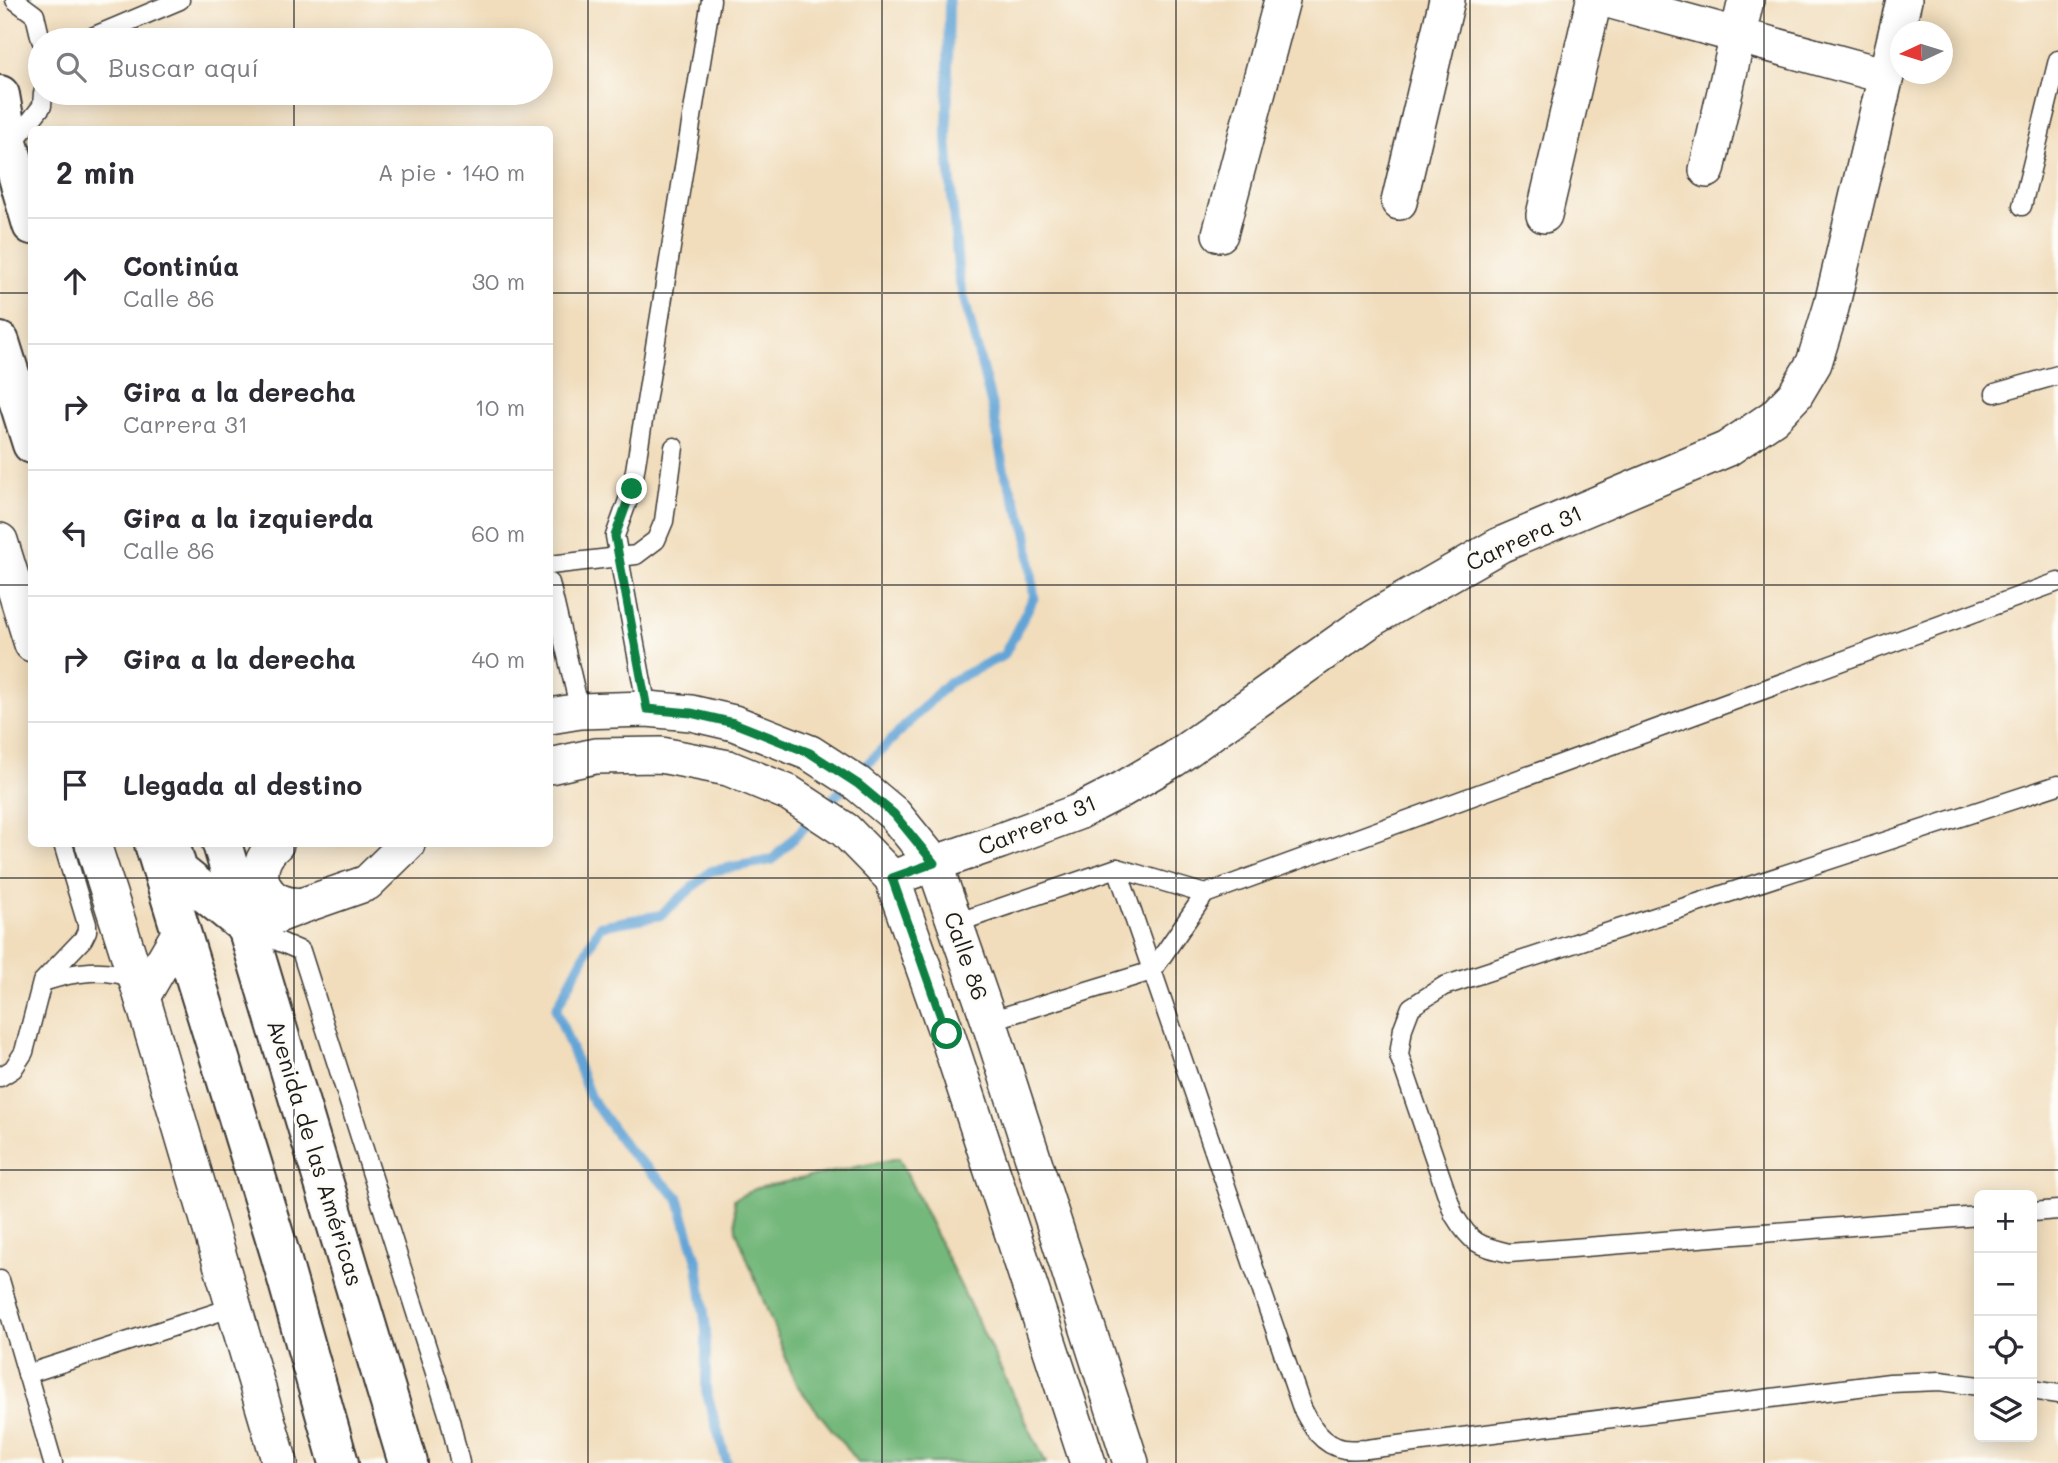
<!DOCTYPE html>
<html lang="es">
<head>
<meta charset="utf-8">
<style>
  :root { --surface:#fff; --page:#f2f2f3; --text:#2b2b33; --muted:#7c7c81; --line:#e1e1e2 }
  body { margin:0; font-family:Mali,sans-serif; background:var(--page); color:var(--text) }
  .controls { position:absolute; right:21px; bottom:21px; display:grid; overflow:hidden; border-radius:10px; box-shadow:0 4px 18px #0003 }
  .controls button { width:63px; height:63px; display:grid; place-items:center; padding:0; border:0; border-bottom:2px solid var(--line); background:var(--surface); color:var(--text); font:35px sans-serif }
  .compass { position:absolute; left:1890px; top:21px; width:63px; height:63px; border-radius:50%; background:var(--surface); box-shadow:0 4px 18px #0003; rotate:266deg }
  .stop { position:absolute; width:21px; height:21px; margin:-16px; border:5px solid #0b8043; border-radius:50%; background:#fff }
  .stop.end { background:#0b8043; border-color:#fff; box-shadow:0 2px 7px #0008 }
  .list { margin:0; padding:0; list-style:none }
  h2 { display:flex; justify-content:space-between; align-items:center; height:91px; margin:0; padding:0 28px; font-size:30px }
  h2 small { font-size:23px; font-weight:400; color:var(--muted) }
  .list li { display:grid; grid-template-columns:46px 1fr auto; gap:21px; align-items:center; box-sizing:border-box; height:126px; padding:0 28px; border-top:2px solid var(--line) }
  .list b { display:block; font-size:26px; white-space:nowrap }
  .list p { margin:0; font-size:23px; white-space:nowrap; color:var(--muted) }
  .list em { font-size:23px; font-style:normal; color:var(--muted) }
  .icon { flex:none; width:38px; height:38px; fill:none; stroke:currentColor; stroke-width:2; stroke-linecap:round; stroke-linejoin:round }
  .map { position:relative; flex:none; width:2058px; height:1463px; overflow:hidden }
  .search { position:absolute; background:var(--surface); box-shadow:0 4px 18px #0003; left:28px; top:28px; width:525px; height:77px; display:flex; align-items:center; gap:18px; box-sizing:border-box; padding:0 24px; border-radius:38px; color:var(--muted); font-size:26px }
  .panel { position:absolute; background:var(--surface); box-shadow:0 4px 18px #0003; left:28px; top:126px; width:525px; height:721px; border-radius:10px }
  .map>svg:first-child { display:block }
  .forest { fill:#74b87b; stroke:#486a4c; stroke-width:2 }
  .lines { fill:none; stroke-linecap:round; stroke-linejoin:round }
  .stream { stroke:#63a4d6; stroke-width:10 }
  .service-casing { stroke:#3c3934; stroke-width:21 }
  .minor-casing { stroke:#3c3934; stroke-width:38 }
  .primary-casing { stroke:#3c3934; stroke-width:42 }
  .service { stroke:#fff; stroke-width:18 }
  .minor { stroke:#fff; stroke-width:35 }
  .primary { stroke:#fff; stroke-width:38 }
  .route { stroke:#0b8043; stroke-width:9 }
  .grid { fill:none; stroke:#1c1c1c; stroke-width:2; stroke-opacity:0.55 }
  .labels { text-anchor:middle; stroke-width:6; stroke-linejoin:round; paint-order:stroke }
  .street-label { font-size:23px; fill:#1c1c1c; stroke:#fdfcf7 }
</style>
</head>
<body>
<div class="map">
<svg width="2058" height="1463" viewBox="0 0 2058 1463">
  <rect width="100%" height="100%" fill="#fdfcf7"/>
  <filter id="ink" filterUnits="userSpaceOnUse"><feTurbulence type="fractalNoise" baseFrequency=".0143" numOctaves="2"/><feDisplacementMap in="SourceGraphic" scale="14" xChannelSelector="R" yChannelSelector="G"/><feConvolveMatrix kernelMatrix="1 2 1 2 8 2 1 2 1" color-interpolation-filters="sRGB"/></filter>
  <filter id="wash" filterUnits="userSpaceOnUse"><feTurbulence type="fractalNoise" baseFrequency=".00686" numOctaves="4" result="noise"/><feDisplacementMap in="SourceGraphic" scale="28" xChannelSelector="R" yChannelSelector="G"/><feGaussianBlur stdDeviation="1.57" result="paint"/><feColorMatrix in="noise" values="0 0 0 0 0 0 0 0 0 0 0 0 0 0 0 0 0 1.4 0 .05"/><feComposite in="paint" operator="in"/></filter>
  <g filter="url(#wash)">
    <rect width="100%" height="100%" fill="#f1ddbc"/>
    <path class="forest" d="M899,1158L1046,1463H858L796,1384L736,1230L734,1199L757,1188Z"/>
    <g class="lines">
      <path class="stream" d="M727,1463L706,1391V1329L698,1264L678,1197L628,1150L590,1097L556,1009L600,926L661,915L711,871L772,860L948,683L1004,655L1034,597L1027,532L1004,471L993,410L959,279L947,139L949,0"/>
    </g>
  </g>
  <g filter="url(#ink)">
    <g class="lines">
      <g class="service-casing">
        <g id="service">
          <path d="M15,0L35,15L41,40"/>
          <path d="M85,40L180,0"/>
          <path d="M12,144L42,106L43,93"/>
          <path d="M2022,206L2058,60"/>
          <path d="M1995,393L2058,375"/>
          <path d="M550,565L636,555L656,540L664,521L674,447"/>
          <path d="M550,583L580,711"/>
          <path d="M647,709L615,536L632,489L711,0"/>
          <path d="M1117,868L1302,1408C1311,1426 1322,1445 1344,1449C1351,1450 1360,1449 1367,1449L1890,1383L1940,1381L1979,1386"/>
          <path d="M956,923L1117,868L1205,894"/>
          <path d="M250,929L301,951L450,1420L460,1463"/>
          <path d="M46,981C77,971 103,968 135,978"/>
          <path d="M989,1021L1152,971L1205,894L2058,582"/>
          <path d="M0,1077L13,1069L24,1052L42,982L83,939L87,931V924L63,844"/>
          <path d="M2032,1212L2058,1210"/>
          <path d="M1979,1216L1509,1253C1478,1246 1471,1243 1454,1215L1399,1055L1403,1028L1411,1007L1444,986L2058,785"/>
          <path d="M0,1280L53,1463"/>
          <path d="M27,1374L234,1307"/>
          <path d="M2032,1390L2058,1394"/>
        </g>
      </g>
      <g class="minor-casing">
        <g id="minor">
          <path d="M1608,0L1886,76"/>
          <path d="M1707,170L1746,0"/>
          <path d="M1399,202L1447,0"/>
          <path d="M1544,215L1594,0"/>
          <path d="M1220,234L1282,0"/>
          <path d="M0,541L32,644"/>
          <path d="M550,716L580,711L647,709L691,713L734,723L810,753L858,784L894,814L934,863L989,1021L1131,1463"/>
          <path d="M550,766L595,756L661,755L728,768L789,793L845,830L892,878L947,1034L1088,1463"/>
          <path d="M93,844L142,997L280,1463"/>
          <path d="M276,844C245,871 265,910 304,905"/>
          <path d="M892,878L1000,841L1078,812L1121,790L1174,759L1373,618L1500,545L1727,449L1774,417L1795,395L1814,363L1831,308L1904,0"/>
          <path d="M247,927L304,905L367,883L407,844"/>
          <path d="M142,997L180,932"/>
        </g>
      </g>
      <g class="primary-casing">
        <g id="primary">
          <path d="M0,95L9,146L32,225"/>
          <path d="M0,342L32,444"/>
          <path d="M154,844L280,1254L339,1463"/>
          <path d="M170,844L178,871L247,927"/>
          <path d="M222,844L408,1463"/>
        </g>
      </g>
      <use href="#service" class="service"/>
      <use href="#minor" class="minor"/>
      <use href="#primary" class="primary"/>
    </g>
  </g>
  <g class="lines" filter="url(#ink)">
    <path class="route" d="M632,489L615,536L647,709L691,713L734,723L810,753L858,784L894,814L934,863L892,878L947,1034"/>
  </g>
  <path class="grid" d="M294,0V40M588,0V1463M882,0V1463M1176,0V1463M1470,0V1463M1764,0V1463M294,93V130M0,293H32M550,293H2058M0,585H32M550,585H2058M294,844V1463M0,878H2058M0,1170H2058"/>
  <g class="labels">
    <g class="street-label">
      <text transform="translate(1524 538) rotate(-25)" y="8">Carrera 31</text>
      <text transform="translate(1037 825) rotate(-22)" y="8">Carrera 31</text>
      <text transform="translate(966 956) rotate(71)" y="8">Calle 86</text>
      <text transform="translate(315 1153) rotate(73)" y="8">Avenida de las Américas</text>
    </g>
  </g>
</svg>
<div class="controls">
<button>+</button>
<button>−</button>
<button><svg class="icon" aria-label="locate" viewBox="0 0 24 24"><circle cx="12" cy="12" r="6"/><path d="M12 2v4M12 18v4M2 12h4M18 12h4"/></svg></button>
<button><svg class="icon" aria-label="layers" viewBox="0 0 24 24"><path d="M12 4l9 5-9 5-9-5zM3 14l9 5 9-5"/></svg></button>
</div>
<svg class="compass" viewBox="-18 -18 36 36"><path d="M0-13l5 13h-10z" fill="#e53935"/><path d="M0 13l5-13h-10z" fill="#7c7c81"/></svg>
<div class="stop" style="left:947px;top:1034px"></div>
<div class="stop end" style="left:632px;top:489px"></div>
<div class="search"><svg class="icon" aria-label="search" viewBox="0 0 24 24"><circle cx="10" cy="10" r="6"/><path d="M15 15l6 6"/></svg>Buscar aquí</div>
<section class="panel">
<h2>2 min<small>A pie · 140 m</small></h2>
<ul class="list">
<li><svg class="icon" aria-label="ahead" viewBox="0 0 24 24"><path d="M12 20V5M6 11l6-6 6 6"/></svg><div><b>Continúa</b><p>Calle 86</p></div><em>30 m</em></li>
<li><svg class="icon" aria-label="right" viewBox="0 0 24 24"><path d="M7 20v-9h11M14 6l5 5-5 5"/></svg><div><b>Gira a la derecha</b><p>Carrera 31</p></div><em>10 m</em></li>
<li><svg class="icon" aria-label="left" viewBox="0 0 24 24"><path d="M17 20v-9H6M10 6l-5 5 5 5"/></svg><div><b>Gira a la izquierda</b><p>Calle 86</p></div><em>60 m</em></li>
<li><svg class="icon" aria-label="right" viewBox="0 0 24 24"><path d="M7 20v-9h11M14 6l5 5-5 5"/></svg><div><b>Gira a la derecha</b></div><em>40 m</em></li>
<li><svg class="icon" aria-label="arrive" viewBox="0 0 24 24"><path d="M6 21V4h12l-3 4 3 4H6"/></svg><div><b>Llegada al destino</b></div></li>
</ul>
</section>
</div>
</body>
</html>
